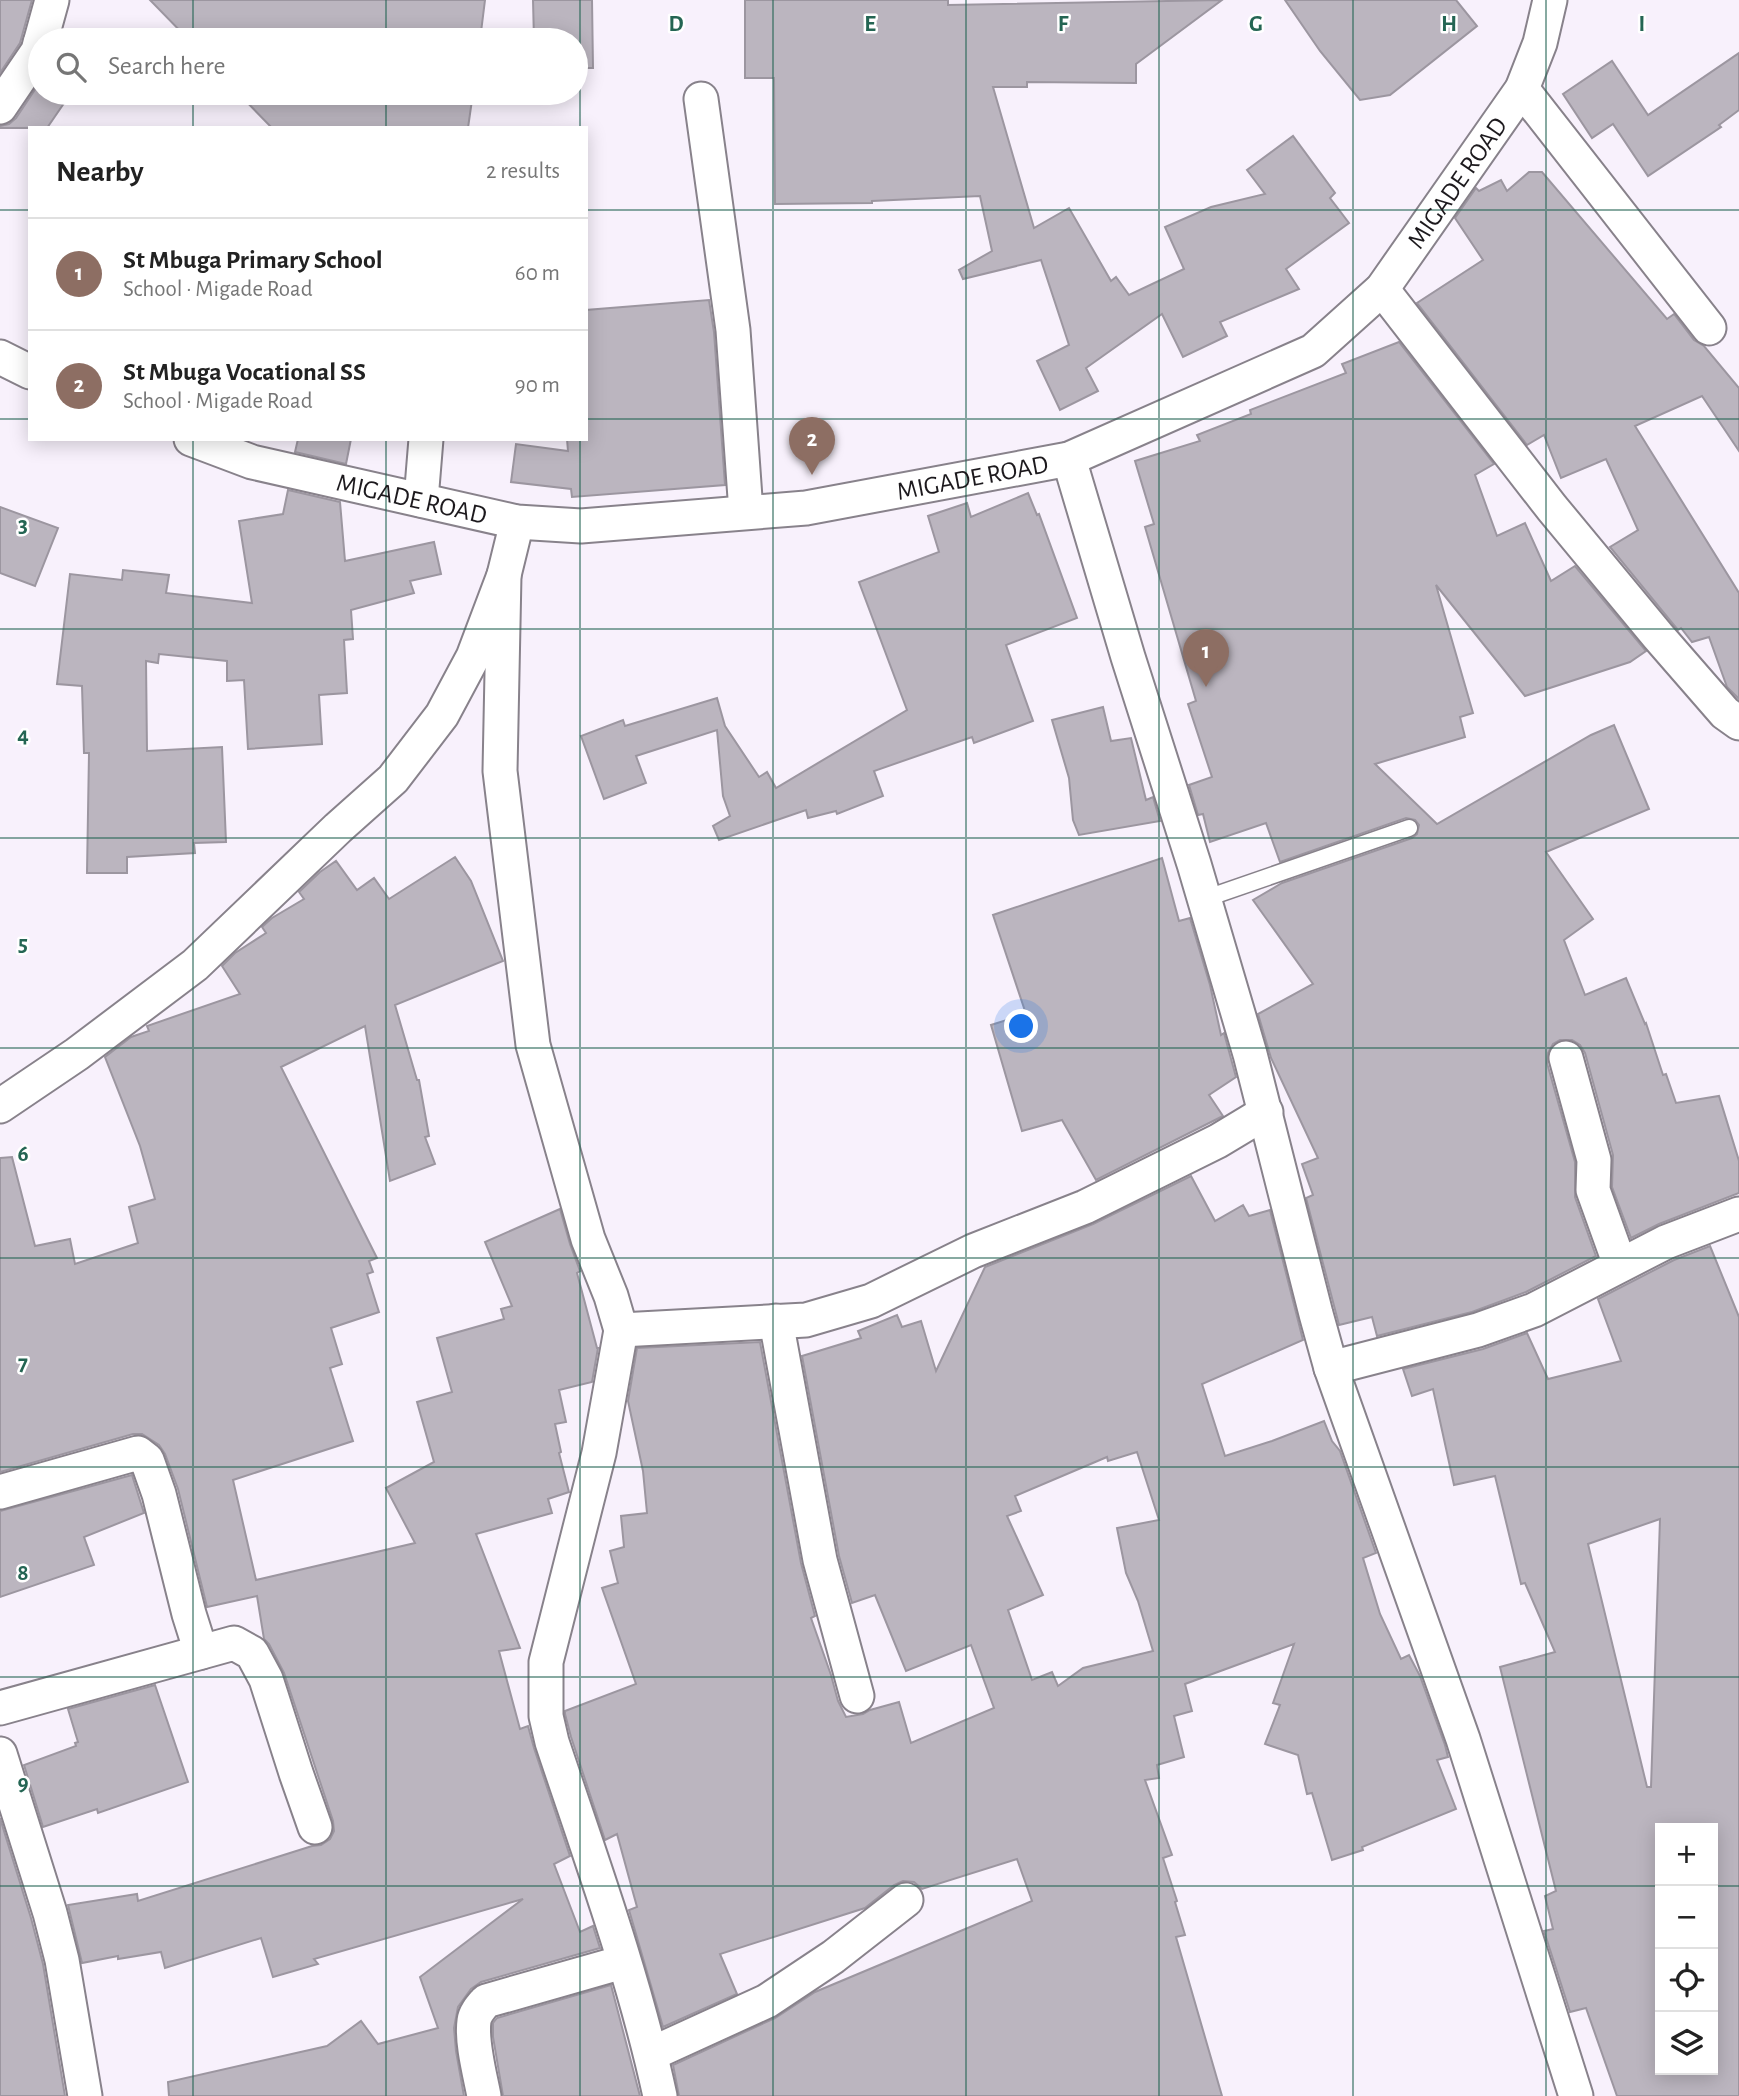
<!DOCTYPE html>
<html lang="en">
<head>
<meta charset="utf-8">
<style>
  :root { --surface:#fff; --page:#f2f2f2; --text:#222; --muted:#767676; --line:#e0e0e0; --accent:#ea580c }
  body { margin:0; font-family:"Alegreya Sans",sans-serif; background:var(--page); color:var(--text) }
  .controls { position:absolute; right:21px; bottom:21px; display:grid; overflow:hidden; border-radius:0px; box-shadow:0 4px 18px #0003 }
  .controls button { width:63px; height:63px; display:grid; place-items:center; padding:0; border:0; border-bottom:2px solid var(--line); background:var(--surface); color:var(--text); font:35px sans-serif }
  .you { position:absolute; left:1022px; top:1027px; width:24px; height:24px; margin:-18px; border:5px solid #fff; border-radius:50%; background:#1a73e8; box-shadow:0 0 0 10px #1a73e833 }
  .badge { display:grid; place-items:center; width:46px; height:46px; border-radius:50%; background:var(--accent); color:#fff; font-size:23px; font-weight:700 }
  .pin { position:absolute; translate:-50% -58px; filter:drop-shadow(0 2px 4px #0008) }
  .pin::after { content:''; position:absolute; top:37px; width:24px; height:21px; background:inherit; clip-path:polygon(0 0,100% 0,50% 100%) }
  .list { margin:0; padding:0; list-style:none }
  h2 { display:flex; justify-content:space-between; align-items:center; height:91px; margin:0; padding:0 28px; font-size:30px }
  h2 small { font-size:23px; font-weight:400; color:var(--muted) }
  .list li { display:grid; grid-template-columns:46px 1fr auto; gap:21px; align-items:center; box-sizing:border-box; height:112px; padding:0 28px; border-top:2px solid var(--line) }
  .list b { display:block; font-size:26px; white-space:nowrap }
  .list p { margin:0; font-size:23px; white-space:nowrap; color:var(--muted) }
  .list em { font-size:23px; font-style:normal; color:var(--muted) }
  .icon { flex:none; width:38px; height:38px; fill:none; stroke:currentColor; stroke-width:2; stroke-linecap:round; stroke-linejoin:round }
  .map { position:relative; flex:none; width:1739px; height:2096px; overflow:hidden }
  .search { position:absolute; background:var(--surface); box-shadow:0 4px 18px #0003; left:28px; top:28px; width:560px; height:77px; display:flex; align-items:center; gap:18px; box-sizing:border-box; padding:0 24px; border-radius:38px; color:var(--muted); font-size:26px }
  .panel { position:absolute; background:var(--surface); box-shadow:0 4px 18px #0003; left:28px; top:126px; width:560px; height:315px; border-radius:0px }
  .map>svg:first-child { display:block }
  .building { fill:#bbb5bf; stroke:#9c96a0; stroke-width:2; fill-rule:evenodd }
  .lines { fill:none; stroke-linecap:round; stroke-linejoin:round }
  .lane-casing { stroke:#88828b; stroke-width:19 }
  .street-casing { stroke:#88828b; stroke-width:37 }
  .lane { stroke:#fff; stroke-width:16 }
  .street { stroke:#fff; stroke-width:33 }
  .grid { fill:none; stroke:#246553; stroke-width:2; stroke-opacity:0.55 }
  .labels { text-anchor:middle; stroke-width:5; stroke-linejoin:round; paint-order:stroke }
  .street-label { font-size:26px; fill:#1c191d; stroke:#fff }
  .grid-label { font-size:23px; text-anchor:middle; font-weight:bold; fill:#246553; stroke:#fff; stroke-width:5; stroke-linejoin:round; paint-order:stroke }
</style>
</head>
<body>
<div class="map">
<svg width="1739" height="2096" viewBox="0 0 1739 2096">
  <rect width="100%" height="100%" fill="#f8f1fc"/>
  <g class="building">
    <path d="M0,0H32L20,43L0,73Z"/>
    <path d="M150,0H485L480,40H189Z"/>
    <path d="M533,0H592L593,68H576V40H534Z"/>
    <path d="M745,0H948V5L1222,0L1136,64V83L1027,82V87H993L1034,228L1069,208L1111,281L1116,277L1129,295L1184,269L1165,227L1211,207L1265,194L1247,170L1293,136L1335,193L1330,198L1349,223L1286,269L1299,289L1220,322L1227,336L1183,357L1162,314L1086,368L1098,391L1060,410L1037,361L1069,345L1041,260L963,279L959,270L992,251L980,196L872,201V203L775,204L774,78H745Z"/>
    <path d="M1285,0H1456L1477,26L1390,95L1360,100L1320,51Z"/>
    <path d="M1739,53V110L1719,125L1721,127L1648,176L1613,124L1592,138L1563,94L1612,61L1648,115Z"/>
    <path d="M40,82V93H71L47,128H0V126L9,124L16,118Z"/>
    <path d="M238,93H473L468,128H272Z"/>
    <path d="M1529,172H1542L1667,319L1674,314L1694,340L1704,346L1739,388V451L1702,396L1635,426L1739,593V699L1727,687L1709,637L1692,642L1681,628L1678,630L1673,624L1610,547L1638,530L1606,459L1561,478L1544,435L1527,445L1417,303L1483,260L1455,218L1476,188L1479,191L1501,180L1507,191Z"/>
    <path d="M709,300L714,332L725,485L572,497L571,489L511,482L516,444L568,451L567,439H586V310Z"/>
    <path d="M1399,342L1494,464L1475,475L1497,536L1525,523L1551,581L1575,566L1646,651L1630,662L1525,696L1436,585L1473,713L1460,717L1465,737L1375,764L1437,824L1591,735L1614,725L1649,809L1546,852L1593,919L1564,940L1585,995L1626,978L1645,1024L1646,1023L1663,1075L1666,1074L1676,1103L1719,1096L1739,1161V1193L1659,1224L1631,1238L1612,1187L1613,1155L1585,1053L1580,1045L1572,1040H1560L1553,1044L1548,1053L1547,1063L1575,1162V1197L1596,1256L1526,1292L1472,1312L1377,1336L1372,1317L1339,1325L1306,1198L1313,1195L1302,1164L1318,1158L1271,1058L1258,1014L1313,984L1253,900L1282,883L1412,838L1417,834L1419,825L1415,820L1406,818L1280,862L1266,823L1210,842L1203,814L1198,815L1189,785L1212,777L1188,704L1196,701L1145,527L1154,524L1135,461L1200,441L1197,435L1251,414L1250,410L1346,373L1342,364Z"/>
    <path d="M298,439H351L346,464L295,452Z"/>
    <path d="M288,490L340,502L345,561L434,542L441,574L410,581L414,593L351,610L353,639L344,640L347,693L319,695L322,744L248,749L244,680L227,681V661L159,654L158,663L146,661L147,751L222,747L226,842L194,843L195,853L127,857V873H87L89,753H84L82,686L57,684L70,574L122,580L123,570L169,575L166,593L252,603L239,521L283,514Z"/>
    <path d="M1028,493L1037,515L1039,514L1077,618L1006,645L1033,721L974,743L972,737L874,771L883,796L837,814L836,811L808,818L806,810L719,840L713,826L730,816L723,796L717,730L636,756L646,783L604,799L581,736L623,720L625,726L717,698L725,726L759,777L767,772L776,788L907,710L859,582L939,552L928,516L967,503L971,517Z"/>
    <path d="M0,507L58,528L35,586L0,573Z"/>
    <path d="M1103,707L1111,741L1131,738L1146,800L1153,797L1160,821L1079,835L1073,820L1069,778L1052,720Z"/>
    <path d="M455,857L471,881L503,961L395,1005L417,1080H419L429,1136L425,1137L435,1164L390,1181L365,1026L281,1067L377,1258L369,1261L373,1272L367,1274L379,1312L331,1328L342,1364L330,1368L353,1441L233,1480L256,1580L415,1543L386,1488L434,1462L417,1402L452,1392L437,1338L504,1319L501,1309L512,1306L485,1242L560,1209L570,1244L580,1271L577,1273L597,1348H598L592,1382L559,1390L566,1422L555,1424L561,1452L559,1453L569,1492L548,1499L552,1513L476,1534L520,1648L499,1651L520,1729L528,1726L534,1748L570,1856L554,1864L580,1932L593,1926L600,1948L481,1982L471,1989L458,2007L454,2028L456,2051L464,2096H169L168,2082L327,2046L361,2021L378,2044L438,2028L420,1977L523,1899L314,1959L318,1964L273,1977L261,1938L165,1968L161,1952L118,1959V1956L82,1963L68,1905L137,1894L138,1901L312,1846L321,1845L330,1839L334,1831L333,1821L284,1673L269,1644L264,1639L257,1596L207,1607L178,1489L165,1454L159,1445L142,1434H133L0,1472V1158L12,1157L35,1246L70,1239L75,1264L138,1243L129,1207L155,1199L140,1146L105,1057L131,1037L149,1031L147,1026L240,994L222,966L235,953L266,933L262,927L272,918L304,899L299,892L320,872L336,861L357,890L374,878L389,899Z"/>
    <path d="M1162,858L1179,921L1190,918L1210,985L1221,1035L1224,1033L1236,1077L1209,1095L1223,1116L1096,1180L1062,1120L1022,1131L991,1025L1026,1014L993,915Z"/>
    <path d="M1191,1176L1215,1221L1243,1205L1249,1216L1270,1210L1303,1340L1202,1384L1225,1456L1272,1441L1324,1421L1332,1441L1340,1451L1376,1553L1363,1558L1380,1614L1401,1659L1409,1655L1420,1676L1445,1745L1448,1757L1437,1760L1456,1809L1362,1847L1363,1850L1332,1860L1312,1793L1307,1794L1298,1755L1265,1744L1280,1705L1273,1703L1294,1644L1185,1684L1192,1711L1174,1716L1184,1757L1157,1765L1159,1778L1145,1780L1172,1855L1163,1858L1177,1901L1175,1902L1185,1935L1176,1937L1222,2096H679L673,2065L775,2018L815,1992L1032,1901L1017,1859L922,1889L914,1882L903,1881L894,1885L865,1908L720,1954L737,1994L663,2027L629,1910L637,1907L617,1834L605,1840L571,1737L565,1714V1711L636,1684L602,1588L618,1583L610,1551L624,1547L621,1516L647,1513L643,1471L628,1401L637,1348L760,1342L801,1563L815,1616L811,1618L831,1675L838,1701L846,1717L863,1714L870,1710L899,1702L911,1743L994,1708L971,1645L906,1671L875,1595L852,1603L839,1556L802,1356L861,1338L858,1331L897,1315L902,1327L921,1321L936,1371L985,1267L1093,1224ZM1137,1452L1159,1520L1117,1528L1126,1573L1138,1601L1153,1651L1083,1668L1058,1686L1052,1672L1032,1680L1008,1610L1043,1595L1007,1516L1021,1511L1015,1496L1107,1457L1108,1461Z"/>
    <path d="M1710,1246L1739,1317V2096H1617L1586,2008L1570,2012L1544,1931L1553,1929L1545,1896L1556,1891L1500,1667L1555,1652L1525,1583L1521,1584L1495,1476L1454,1485L1433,1389L1412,1396L1403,1369L1483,1349L1527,1333L1548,1379L1621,1361L1598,1299L1674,1260ZM1660,1519L1651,1787H1647L1588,1544ZM1660,1828H1713V2070H1660Z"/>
    <path d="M132,1475L144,1513L84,1537L94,1565L0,1597V1511Z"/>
    <path d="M155,1685L188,1782L98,1813L97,1809L43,1827L24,1765L76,1746L75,1743L78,1742L68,1709Z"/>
    <path d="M0,1818L31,1918L43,1964L65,2096H0Z"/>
    <path d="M611,1985L640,2096H503L493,2037V2023L497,2018Z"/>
  </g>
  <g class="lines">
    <g class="lane-casing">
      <path id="lane" d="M1204,899L1409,828"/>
    </g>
    <g class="street-casing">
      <g id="street">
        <path d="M41,40L52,0"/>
        <path d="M1522,89L1709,328"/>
        <path d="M701,99L733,330L746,512"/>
        <path d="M0,107L38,51L40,43"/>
        <path d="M1382,289L1552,508L1658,636L1725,713L1739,723"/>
        <path d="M0,357L30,372"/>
        <path id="s1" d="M191,439L252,462L517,522L581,526L806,508L1069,459L1313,351L1382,289L1522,89L1540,43L1550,0"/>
        <path d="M1069,459L1128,657L1194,864L1250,1054L1316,1314L1331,1368L1463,1739L1576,2096"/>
        <path d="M421,500L426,439"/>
        <path d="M504,575L500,771L533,1045L588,1239L611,1296L621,1330L806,1320L871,1301L973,1251L1085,1207L1218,1141L1266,1112"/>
        <path d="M1566,1058L1594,1160L1593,1190L1620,1265"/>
        <path d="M0,1106L77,1054L195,965L338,828L393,779L442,715L473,657L504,575L517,522"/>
        <path d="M776,1321L820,1560L857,1696"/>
        <path d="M621,1330L599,1453L546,1662V1716L552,1742C591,1859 634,1976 660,2096"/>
        <path d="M1331,1368L1478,1330L1534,1310L1666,1242L1739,1214"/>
        <path d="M0,1492L138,1453L147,1460L159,1494L189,1614L201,1652"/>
        <path d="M0,1708L234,1643L252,1653L266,1679L296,1773L315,1827"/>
        <path d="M0,1754L50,1913L62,1960L85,2096"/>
        <path d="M651,2054L767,2001L833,1957L906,1900"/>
        <path d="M484,2096C480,2075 471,2042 474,2021C475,2013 481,2007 486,2001L623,1962"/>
      </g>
    </g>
    <use href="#lane" class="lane"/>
    <use href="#street" class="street"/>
  </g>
  <path class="grid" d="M193,0V40M386,0V40M580,0V128M773,0V2096M966,0V2096M1159,0V2096M1353,0V2096M1546,0V2096M193,93V128M386,93V128M0,210H30M586,210H1739M0,419H30M586,419H1739M193,439V2096M386,439V2096M580,439V2096M0,629H1739M0,838H1739M0,1048H1739M0,1258H1739M0,1467H1739M0,1677H1739M0,1886H1660M1713,1886H1739"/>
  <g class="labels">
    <g class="street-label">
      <text dy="9" stroke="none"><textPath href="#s1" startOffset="1384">MIGADE ROAD</textPath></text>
      <text dy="9" stroke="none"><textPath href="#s1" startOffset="796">MIGADE ROAD</textPath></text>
      <text dy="9" stroke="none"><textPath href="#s1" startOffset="229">MIGADE ROAD</textPath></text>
    </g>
  </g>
  <g class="grid-label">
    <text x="676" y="31">D</text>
    <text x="870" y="31">E</text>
    <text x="1063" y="31">F</text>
    <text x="1256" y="31">G</text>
    <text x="1449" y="31">H</text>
    <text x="1642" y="31">I</text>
    <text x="23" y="532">3</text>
    <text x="23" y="742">4</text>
    <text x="23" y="951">5</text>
    <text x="23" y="1161">6</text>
    <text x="23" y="1370">7</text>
    <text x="23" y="1580">8</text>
    <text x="23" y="1790">9</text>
  </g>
</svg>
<div class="controls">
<button>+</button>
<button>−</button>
<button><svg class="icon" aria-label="locate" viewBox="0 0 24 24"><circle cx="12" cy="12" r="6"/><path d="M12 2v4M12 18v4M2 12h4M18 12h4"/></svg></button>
<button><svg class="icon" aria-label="layers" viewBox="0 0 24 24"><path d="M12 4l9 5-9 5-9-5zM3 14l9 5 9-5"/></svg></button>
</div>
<div class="you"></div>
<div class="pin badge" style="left:1206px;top:687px;background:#8d6e63">1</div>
<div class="pin badge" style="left:812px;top:475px;background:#8d6e63">2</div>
<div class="search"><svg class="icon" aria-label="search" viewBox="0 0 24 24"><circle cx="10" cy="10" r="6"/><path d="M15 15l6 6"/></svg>Search here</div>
<section class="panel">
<h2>Nearby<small>2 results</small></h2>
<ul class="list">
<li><span class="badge" style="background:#8d6e63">1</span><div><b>St Mbuga Primary School</b><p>School · Migade Road</p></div><em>60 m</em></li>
<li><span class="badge" style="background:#8d6e63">2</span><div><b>St Mbuga Vocational SS</b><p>School · Migade Road</p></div><em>90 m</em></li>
</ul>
</section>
</div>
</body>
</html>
